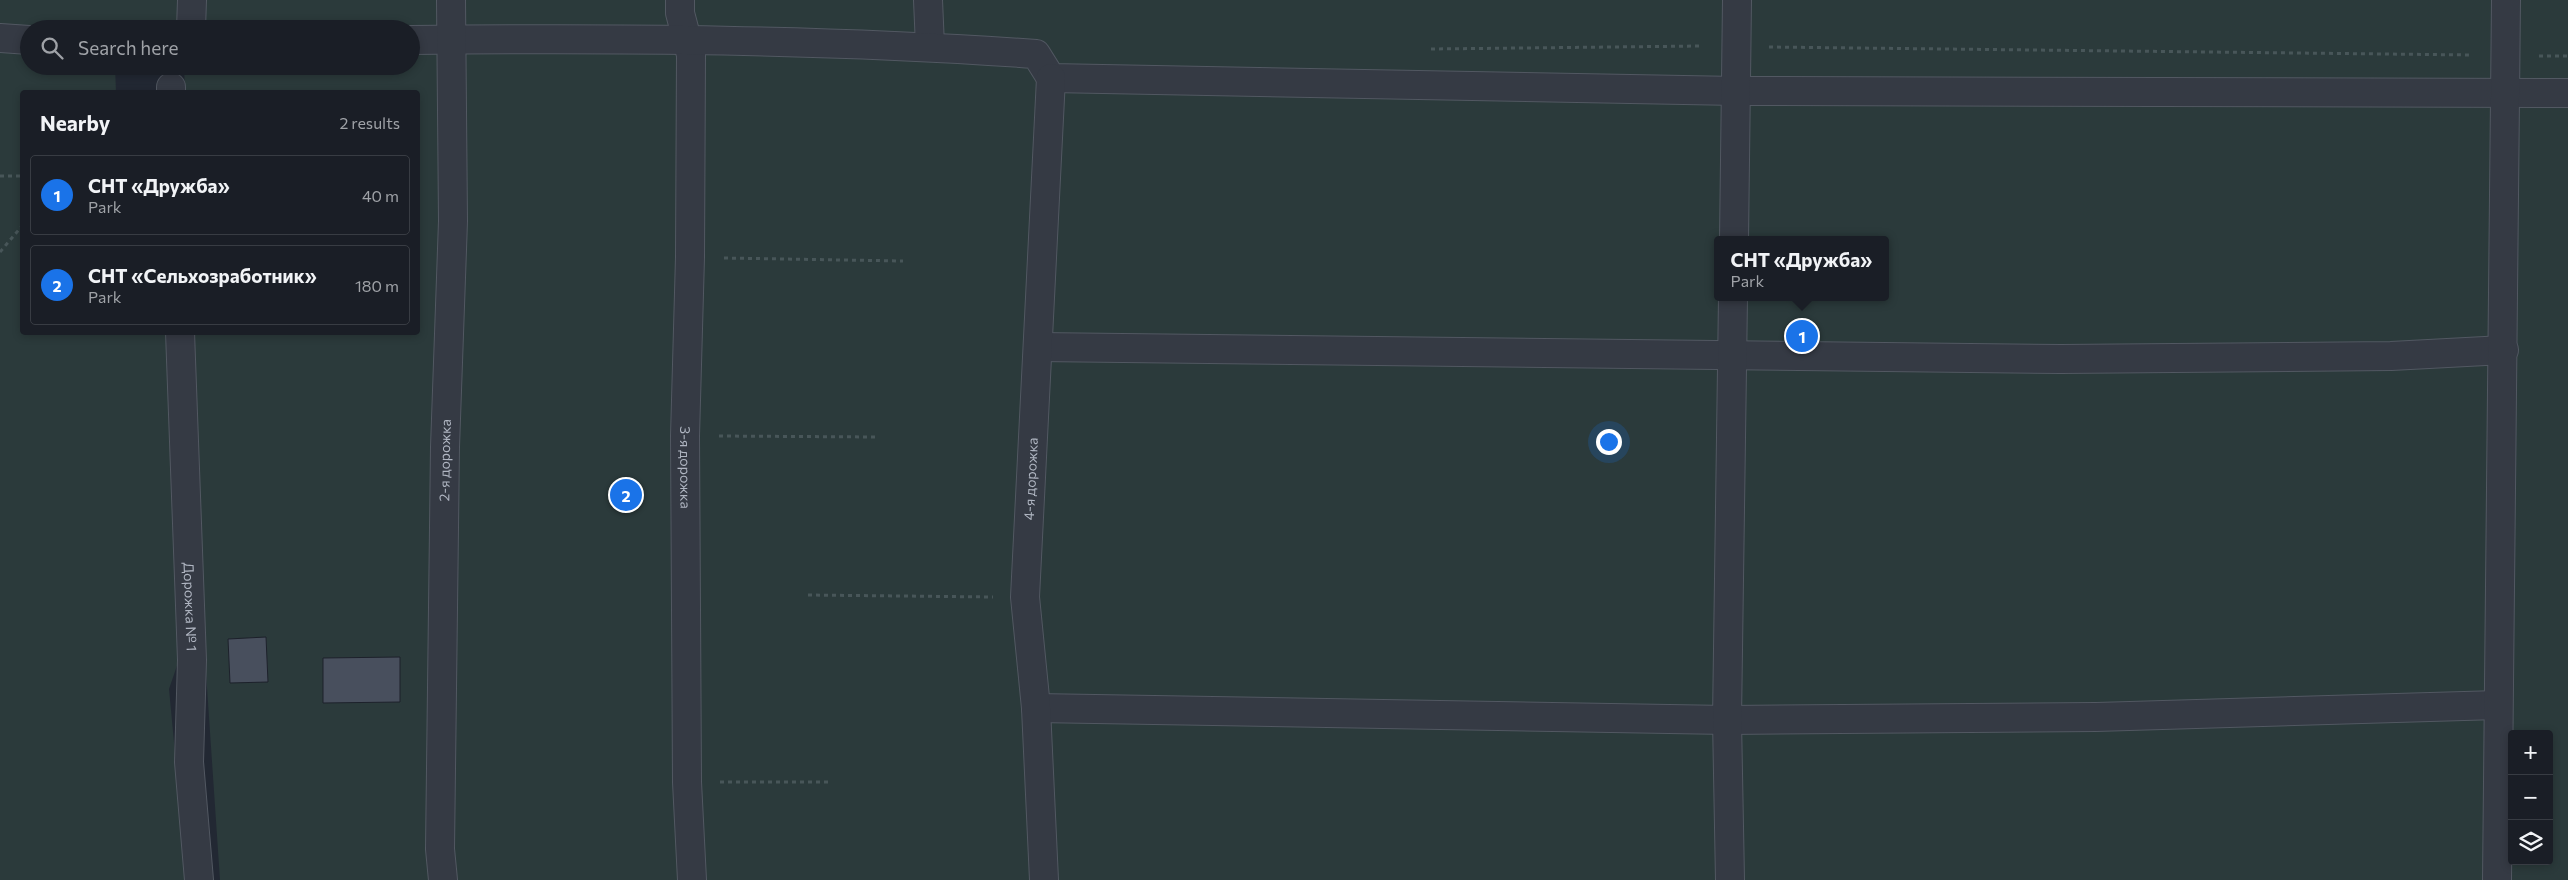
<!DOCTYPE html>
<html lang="en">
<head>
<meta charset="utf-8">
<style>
  :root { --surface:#1a1e26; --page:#272b32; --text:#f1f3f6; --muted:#9fa2a7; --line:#383c43; --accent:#1a73e8 }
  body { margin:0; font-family:Commissioner,sans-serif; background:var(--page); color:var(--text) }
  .controls { position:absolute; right:15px; bottom:15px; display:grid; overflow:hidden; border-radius:5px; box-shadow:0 2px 8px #0003 }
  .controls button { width:45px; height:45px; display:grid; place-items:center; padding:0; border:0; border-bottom:1px solid var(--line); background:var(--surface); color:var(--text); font:25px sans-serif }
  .you { position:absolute; left:1608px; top:441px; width:18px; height:18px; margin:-12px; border:4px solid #fff; border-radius:50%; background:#1a73e8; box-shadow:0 0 0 8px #1a73e833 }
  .badge { display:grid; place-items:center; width:32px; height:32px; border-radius:50%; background:var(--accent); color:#fff; font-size:16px; font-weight:700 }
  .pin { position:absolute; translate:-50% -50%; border:2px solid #fff; box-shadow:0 1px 5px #0006 }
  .popup { position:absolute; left:1714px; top:236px; width:175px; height:65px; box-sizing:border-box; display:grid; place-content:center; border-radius:5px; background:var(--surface); filter:drop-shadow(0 1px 4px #0005); font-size:16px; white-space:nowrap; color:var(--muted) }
  .popup b { font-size:19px; color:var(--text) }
  .popup::after { content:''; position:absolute; left:50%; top:100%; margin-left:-10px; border:10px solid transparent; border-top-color:var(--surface) }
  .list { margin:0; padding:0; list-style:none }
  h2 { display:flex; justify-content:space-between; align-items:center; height:65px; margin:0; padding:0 20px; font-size:21px }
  h2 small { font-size:16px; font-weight:400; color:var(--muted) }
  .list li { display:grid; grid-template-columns:32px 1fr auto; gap:15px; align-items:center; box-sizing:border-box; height:80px; margin:0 10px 10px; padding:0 10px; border:1px solid var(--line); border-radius:5px }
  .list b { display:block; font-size:19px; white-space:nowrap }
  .list p { margin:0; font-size:16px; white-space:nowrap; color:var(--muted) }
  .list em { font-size:16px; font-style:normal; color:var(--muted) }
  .icon { flex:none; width:28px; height:28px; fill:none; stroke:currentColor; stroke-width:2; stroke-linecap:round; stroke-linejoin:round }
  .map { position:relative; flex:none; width:2568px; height:880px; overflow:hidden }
  .search { position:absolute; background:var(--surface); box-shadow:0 2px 8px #0003; left:20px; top:20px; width:400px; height:55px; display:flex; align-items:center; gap:12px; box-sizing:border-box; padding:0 18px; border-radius:28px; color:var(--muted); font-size:19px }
  .panel { position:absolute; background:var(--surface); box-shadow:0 2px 8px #0003; left:20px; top:90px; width:400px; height:245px; border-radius:5px }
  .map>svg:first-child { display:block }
  .green { fill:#2b3a3b; fill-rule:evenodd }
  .building { fill:#484f5d; stroke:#1d212b }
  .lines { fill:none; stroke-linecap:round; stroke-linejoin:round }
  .minor-casing { stroke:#525862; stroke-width:30 }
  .path { stroke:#485659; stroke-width:3; stroke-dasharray:4 4; stroke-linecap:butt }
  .minor { stroke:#353a44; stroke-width:28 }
  .labels { text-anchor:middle; stroke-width:5; stroke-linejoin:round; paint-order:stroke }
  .street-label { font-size:14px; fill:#afb5c1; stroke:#1b1f29 }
</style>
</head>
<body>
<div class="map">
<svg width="2568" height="880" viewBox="0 0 2568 880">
  <rect width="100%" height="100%" fill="#222833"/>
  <g class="green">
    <path d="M0,0H2568V880H220L205,658L193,333L418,332V92H185L184,66H411V29H29L0,33ZM1718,240H1886V297H1718ZM2512,734H2549V861H2512Z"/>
    <path d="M0,51L29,52V66H115L116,92H22V332L170,333L181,654L169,689L187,880H0Z"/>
  </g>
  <g class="building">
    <path d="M266,637L268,682L230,683L228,639Z"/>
    <path d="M400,657V702L323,703V658Z"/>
  </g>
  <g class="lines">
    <g class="minor-casing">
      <g id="minor">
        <path id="s1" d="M680,0V13L691,55L690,257L685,436L687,782L692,880"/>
        <path d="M928,0L930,46"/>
        <path d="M191,29L192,0"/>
        <path d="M0,38L29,40"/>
        <path d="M411,40C619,38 829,39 1036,54L1051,78L1737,91L2568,93"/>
        <path d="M171,87V92"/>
        <path d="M1734,240L1737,0"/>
        <path id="s2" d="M180,332L192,660L189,762L199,880"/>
        <path d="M1038,347L2061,359L2391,356L2504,350"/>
        <path d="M1036,708L1727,720L2096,717L2498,705"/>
        <path id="s3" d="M443,880L440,849L445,447L453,221L451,0"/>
        <path id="s4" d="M1044,880L1036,708L1025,597L1051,78"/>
        <path d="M1730,880L1727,720L1733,297"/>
        <path d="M2497,880L2506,0"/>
      </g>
    </g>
    <g class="path">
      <path d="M1769,47L2472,55"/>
      <path d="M1431,49L1702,46"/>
      <path d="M2539,56H2568"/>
      <path d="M0,176H22"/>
      <path d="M0,252L22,226"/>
      <path d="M724,258L903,261"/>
      <path d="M719,436L876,437"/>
      <path d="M808,595L993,597"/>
      <path d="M720,782H832"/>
    </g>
    <use href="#minor" class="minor"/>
  </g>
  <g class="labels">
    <g class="street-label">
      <text dy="5" stroke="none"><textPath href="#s3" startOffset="420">2-я дорожка</textPath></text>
      <text dy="5" stroke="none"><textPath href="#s1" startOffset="469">3-я дорожка</textPath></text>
      <text dy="5" stroke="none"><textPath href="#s4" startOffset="402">4-я дорожка</textPath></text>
      <text dy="5" stroke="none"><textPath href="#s2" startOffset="275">Дорожка № 1</textPath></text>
    </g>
  </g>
</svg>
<div class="controls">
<button>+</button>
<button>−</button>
<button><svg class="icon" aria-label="layers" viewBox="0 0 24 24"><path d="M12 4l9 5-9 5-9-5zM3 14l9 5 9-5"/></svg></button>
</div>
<div class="you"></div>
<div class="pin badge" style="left:1802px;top:336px">1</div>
<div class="popup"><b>СНТ «Дружба»</b>Park</div>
<div class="pin badge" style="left:626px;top:495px">2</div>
<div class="search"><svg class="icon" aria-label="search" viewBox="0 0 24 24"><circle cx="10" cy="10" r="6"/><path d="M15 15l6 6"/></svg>Search here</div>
<section class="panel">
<h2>Nearby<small>2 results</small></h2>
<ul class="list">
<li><span class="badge">1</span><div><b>СНТ «Дружба»</b><p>Park</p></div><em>40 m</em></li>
<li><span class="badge">2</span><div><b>СНТ «Сельхозработник»</b><p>Park</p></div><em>180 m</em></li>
</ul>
</section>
</div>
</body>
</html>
